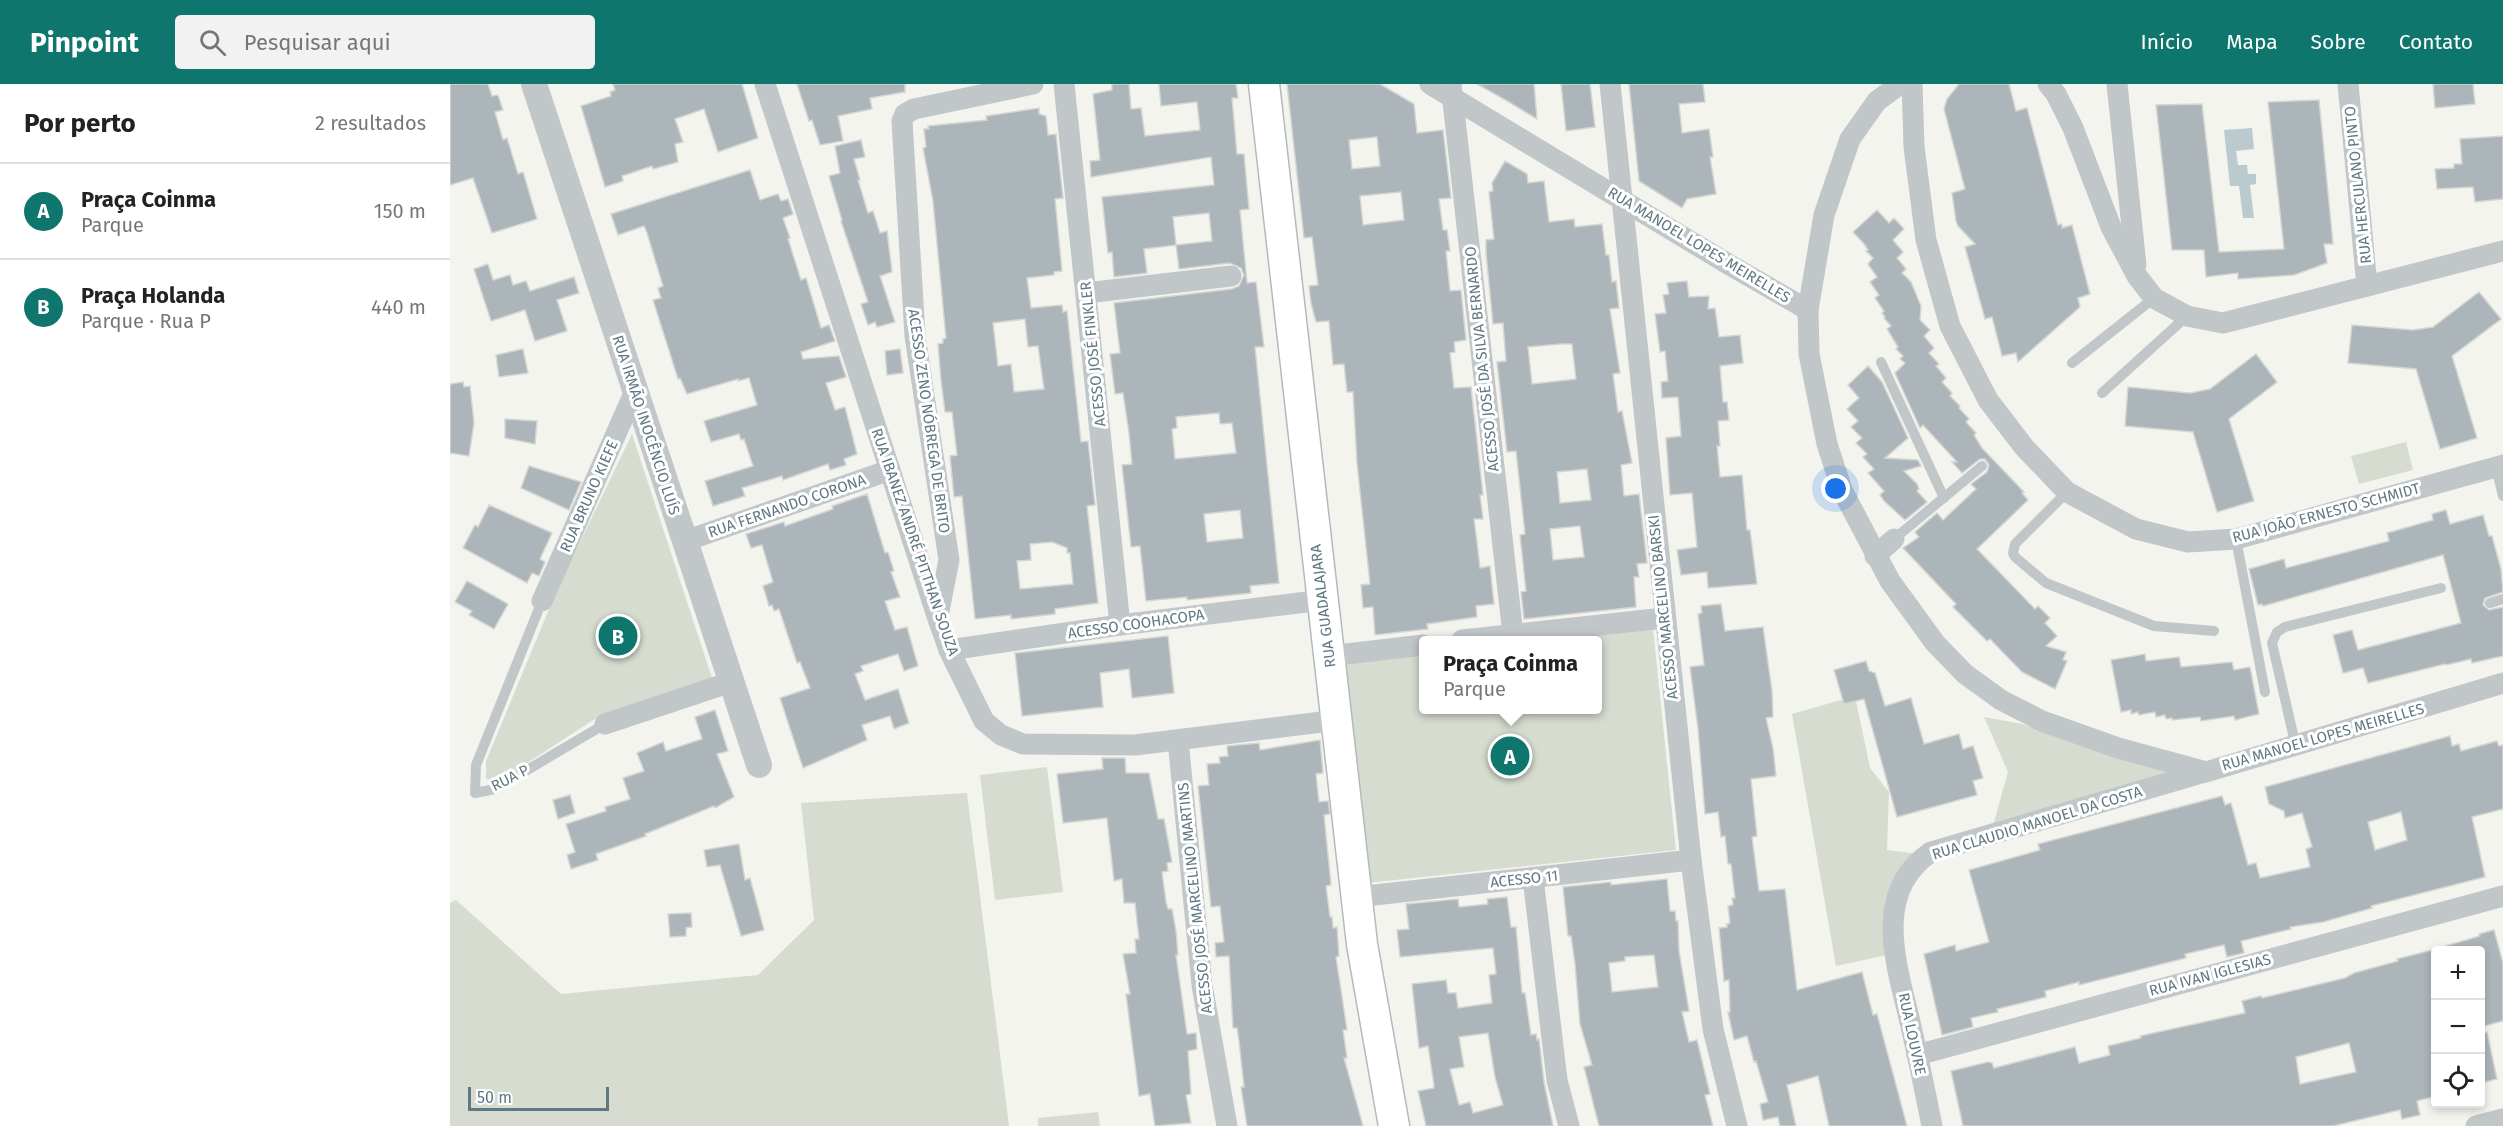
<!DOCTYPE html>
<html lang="pt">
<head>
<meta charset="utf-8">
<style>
  :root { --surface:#fff; --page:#f2f2f2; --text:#222; --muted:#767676; --line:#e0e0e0; --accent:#0f766e }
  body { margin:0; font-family:"Fira Sans",sans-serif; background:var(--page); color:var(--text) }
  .controls { position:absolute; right:18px; bottom:18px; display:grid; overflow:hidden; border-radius:6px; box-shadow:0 3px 9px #0003 }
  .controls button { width:54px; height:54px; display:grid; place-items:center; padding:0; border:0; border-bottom:2px solid var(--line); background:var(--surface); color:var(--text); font:30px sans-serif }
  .scale { position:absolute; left:18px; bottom:15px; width:141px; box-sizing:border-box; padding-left:6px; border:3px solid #607884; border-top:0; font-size:16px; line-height:21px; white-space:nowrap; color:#607884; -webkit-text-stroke:4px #fff; paint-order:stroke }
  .you { position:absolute; left:1386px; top:405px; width:21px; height:21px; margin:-15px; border:4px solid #fff; border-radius:50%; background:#1a73e8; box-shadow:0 0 0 9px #1a73e833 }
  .badge { display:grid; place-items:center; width:39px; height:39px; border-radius:50%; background:var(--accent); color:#fff; font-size:20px; font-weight:700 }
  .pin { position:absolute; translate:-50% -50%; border:3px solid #fff; box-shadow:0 2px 6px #0006 }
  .popup { position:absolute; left:969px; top:552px; width:183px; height:78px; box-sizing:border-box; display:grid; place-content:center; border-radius:6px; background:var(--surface); filter:drop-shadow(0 2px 4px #0005); font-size:20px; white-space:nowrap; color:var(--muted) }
  .popup b { font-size:22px; color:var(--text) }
  .popup::after { content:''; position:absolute; left:50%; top:100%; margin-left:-12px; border:12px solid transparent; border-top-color:var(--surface) }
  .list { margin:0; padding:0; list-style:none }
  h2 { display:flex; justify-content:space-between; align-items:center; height:78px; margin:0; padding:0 24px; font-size:26px }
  h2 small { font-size:20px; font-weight:400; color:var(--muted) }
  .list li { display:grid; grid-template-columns:39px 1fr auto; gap:18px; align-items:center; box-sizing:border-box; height:96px; padding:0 24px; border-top:2px solid var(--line) }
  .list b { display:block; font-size:22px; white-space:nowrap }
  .list p { margin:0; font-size:20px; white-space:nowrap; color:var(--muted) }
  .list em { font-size:20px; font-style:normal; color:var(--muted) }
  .icon { flex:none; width:33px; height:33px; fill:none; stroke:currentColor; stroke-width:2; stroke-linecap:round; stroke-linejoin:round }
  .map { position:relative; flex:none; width:2053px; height:1042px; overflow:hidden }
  header { display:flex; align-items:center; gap:36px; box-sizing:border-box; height:84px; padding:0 30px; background:var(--accent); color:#fff }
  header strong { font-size:28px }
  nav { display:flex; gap:33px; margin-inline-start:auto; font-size:21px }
  .search { width:420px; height:54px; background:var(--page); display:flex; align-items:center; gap:15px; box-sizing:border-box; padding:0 21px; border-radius:6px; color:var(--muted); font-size:22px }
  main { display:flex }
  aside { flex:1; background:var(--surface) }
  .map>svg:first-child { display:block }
  .green { fill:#d6dcd0 }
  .water { fill:#bbcace }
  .building { fill:#acb5b9; stroke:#d5d5d2; stroke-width:1.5; fill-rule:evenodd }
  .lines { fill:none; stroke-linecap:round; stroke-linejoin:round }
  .secondary-casing { stroke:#b3babd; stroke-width:33 }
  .service { stroke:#c1c6c9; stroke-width:10 }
  .minor { stroke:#c1c6c9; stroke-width:21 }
  .tertiary { stroke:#c1c6c9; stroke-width:26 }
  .secondary { stroke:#fff; stroke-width:30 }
  .labels { text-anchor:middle; stroke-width:6; stroke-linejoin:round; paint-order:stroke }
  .street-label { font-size:15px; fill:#607884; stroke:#fff }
</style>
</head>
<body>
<header>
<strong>Pinpoint</strong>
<div class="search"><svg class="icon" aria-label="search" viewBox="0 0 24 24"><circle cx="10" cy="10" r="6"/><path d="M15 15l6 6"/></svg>Pesquisar aqui</div>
<nav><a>Início</a><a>Mapa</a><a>Sobre</a><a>Contato</a></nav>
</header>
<main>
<aside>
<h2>Por perto<small>2 resultados</small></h2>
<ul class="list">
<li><span class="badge">A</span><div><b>Praça Coinma</b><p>Parque</p></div><em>150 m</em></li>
<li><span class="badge">B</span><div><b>Praça Holanda</b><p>Parque · Rua P</p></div><em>440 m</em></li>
</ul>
</aside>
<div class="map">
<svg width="2053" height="1042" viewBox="0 0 2053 1042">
  <rect width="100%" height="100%" fill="#f4f4ef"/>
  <g class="green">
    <path d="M182,350L263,597L148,633L48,698L36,695V677L107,506Z"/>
    <path d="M1956,358L1963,386L1909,400L1901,372Z"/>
    <path d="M1203,545L1226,766L917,799L894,578L973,570V626H1147V556H1095Z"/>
    <path d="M1405,612L1420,684L1439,708L1437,766L1462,769L1437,871L1386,882L1342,630Z"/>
    <path d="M1534,633L1572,640L1729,689L1542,745L1558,688Z"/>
    <path d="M597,683L613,808L545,816L530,691Z"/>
    <path d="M517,709L559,1042H0V819L6,816L111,910L308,891L364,836L351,719Z"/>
    <path d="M648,1028L650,1042H588V1034Z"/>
  </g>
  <path class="water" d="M1802,44L1804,65L1786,67L1788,81H1797L1798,90H1806V100L1800,101L1804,134H1793L1789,102H1780L1774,46Z"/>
  <g class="building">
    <path d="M0,0H38L42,12L48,11L53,26L45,28L53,56L57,54L68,90L73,88L87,135L42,149L23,94L0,101Z"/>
    <path d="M163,0H292L308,54L268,68L254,25L225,35L233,58L225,60L228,78L203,85L202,82L172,92L173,97L155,103L131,22L161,12L160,8L165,6Z"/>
    <path d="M347,0H455V8L420,14L422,25L388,32L393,57L370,61L362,36L359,37Z"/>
    <path d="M662,0H679L681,25L691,24L695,52L750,46L747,18L711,22L709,0H786L788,14H782L787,70H794L799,125L790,126L797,199L806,198L814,263H805L829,499L800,502L801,509L737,516V513L696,517L690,462L681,463L672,381L682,380L679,349L673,309L665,310L660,270L670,269L664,219L782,205L789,202L794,191L791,184L780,179L729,185L726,161L694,165L697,189L664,193L662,168L658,169L652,113L764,101L761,73L641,93L640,77L650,76L643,10L662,6ZM759,129L762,157L726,161L723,133ZM769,329L770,340L782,339L786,369L725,375L722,345L727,344L726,333ZM790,426L793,454L757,458L754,430Z"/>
    <path d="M837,0H930L964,20L967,49L993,46L1001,114L989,115L993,146H997L1000,167H996L1000,207L1011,206L1016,256L1004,258L1005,268L1000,269L1004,304L1021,303L1033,411H1030L1033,435H1024L1028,466L1030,484L1040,482L1044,520L1026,522L1027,533L977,540L978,545L925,551L923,523L913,524L911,501L920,500L907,379L903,308H897L894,280L883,281L879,237L866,238L861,219L859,202L868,201L862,153L854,154ZM927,53L930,82L902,85L899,56ZM951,108L954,136L913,141L910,112Z"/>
    <path d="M1027,0H1084L1087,35L1059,18Z"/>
    <path d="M1111,0H1140L1145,43L1116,47Z"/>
    <path d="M1179,0H1253L1255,18L1229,20L1232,49L1259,45L1263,73H1260L1266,110L1237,115L1232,124L1189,97Z"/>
    <path d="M1509,0H1559L1566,27L1577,24L1608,141L1612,140V144L1622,141L1640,210L1628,214L1630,223L1568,278L1566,269L1552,272L1542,233L1535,235L1515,163L1525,160L1508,142L1506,137L1502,109L1515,105L1494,25L1497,15Z"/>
    <path d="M1983,0H2023L2025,20L1985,24Z"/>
    <path d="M1869,16L1883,160H1874L1877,179L1844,191L1788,195V189L1756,193L1754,166H1722L1706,21L1752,20L1769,168L1834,165L1818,18Z"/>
    <path d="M589,24V30L596,32L598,51L606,50L613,114L605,115L612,187L604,188V191L577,194L581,224L612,221L613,228L617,227L631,358L638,357L645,421L637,422L648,519L605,525V530L561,535V531L525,535L512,412L504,413L500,372L507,371L502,328H495L491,296L488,260L493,259V255L496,254L483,117L473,64L476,63L474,45H479L478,42L537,36L536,32ZM575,235L578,263L588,262L594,305L564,308L561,280L548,282L543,239ZM602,458L617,464V469H620L623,500L570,505L567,477L581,476L580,460Z"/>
    <path d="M2053,52V115L2025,118L2023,103L1987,105L1985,85L2004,84V80H2012L2010,55Z"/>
    <path d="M411,56L415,73L404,75L410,96H408L418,129L423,127L430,149L437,147L442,188L430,192L445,238L427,243L425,238L418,241L411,220L418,218L391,137L392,136L379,92L390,89L385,62Z"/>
    <path d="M1055,77L1077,90L1078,99L1094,97L1099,138L1124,135L1125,143L1152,140L1156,171H1159L1162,198L1166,197L1169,224L1160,225L1170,289L1163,290L1168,328L1172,327L1182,379L1171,381L1174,412L1189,410L1197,479L1187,480L1189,493H1184L1186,523L1074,535L1071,508L1076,507L1070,451L1075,450L1066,367L1057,368L1047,278L1056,277L1053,239L1043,240L1036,169V156L1044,155L1039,108L1043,107L1042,99ZM1111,260H1122L1126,295L1082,300L1078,263ZM1137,385L1141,416L1110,419L1107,388ZM1130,442L1134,473L1103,476L1100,445Z"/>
    <path d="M300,86L310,116L328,110L331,117L338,115L343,130L333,134L340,154L338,155L351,196L356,194L371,244L379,241L385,257L351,268L353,275L389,272L396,293L376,299L385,326L395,323L407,370L394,375L396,381L380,386L378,380L333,396L332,392L292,404L295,412L263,422L255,397L303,382L294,355L291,356L289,350L261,358L254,337L307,321L299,294L288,297V295L237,310L230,294L228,295L203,216L211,214L208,204L213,202L197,149L194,142L168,151L161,130Z"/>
    <path d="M1427,126L1439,139L1444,134L1454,145L1443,156L1453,168L1447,174L1456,185L1452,189L1461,198L1471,222L1470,236L1480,246L1474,252L1484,264L1479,269L1489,280L1486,282L1496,294L1492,298L1502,309L1500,312L1510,322L1509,324L1519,335L1516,338L1526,349L1524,351L1532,364L1574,408L1572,409L1578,416L1527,465L1585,525L1588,522L1600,534L1595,539L1607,552L1596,562L1616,568L1613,576L1617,577L1605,605L1572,588L1540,555L1537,557L1503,523L1506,520L1453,464L1469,453L1465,448L1487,429L1493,436L1526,405L1521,400L1537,388L1539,381L1535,375H1530L1512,389L1502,378H1507L1473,341L1470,344L1445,289L1455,279L1450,275L1453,272L1446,265L1448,263L1437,245L1441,242L1434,234L1435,233L1432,229L1434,227L1425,214L1429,211L1420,198L1427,193L1418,180L1423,174L1416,167L1418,166L1415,161L1403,148Z"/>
    <path d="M38,180L43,196L60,191L63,201L76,197L80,207L124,193L129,209L107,216L117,247L85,257L75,226L41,237L24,185Z"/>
    <path d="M1237,197L1239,213L1259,212L1258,225L1265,224L1269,253L1290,251L1293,279L1270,282L1273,318H1277L1279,336L1268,337L1270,362H1267L1270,393L1292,391L1297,446H1300L1307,500L1258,504L1257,488L1231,491L1227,466L1247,463L1242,409L1220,411L1216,354L1231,352L1228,313L1212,314L1211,298L1218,297L1215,267L1210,268L1205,230L1216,229L1213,211L1219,210L1217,199Z"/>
    <path d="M2029,208L2051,235L2002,272L2027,354L1990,365L1966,285L1898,279L1902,241L1963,246L1983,243Z"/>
    <path d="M73,265L78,289L49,293L46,271Z"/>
    <path d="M450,265L453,289L437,291L435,267Z"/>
    <path d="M1806,270L1827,298L1779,335L1804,417L1767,428L1743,348L1675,342L1678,303L1740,309L1760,305Z"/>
    <path d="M1418,282L1432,298L1458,354L1435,374L1468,376L1471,382L1454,387L1467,400L1469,405L1467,407L1477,418L1455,436L1434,417L1430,411L1434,407L1418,389L1424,385L1413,373L1417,370L1406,359L1412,354L1401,343L1408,337L1397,325L1409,314L1398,301Z"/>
    <path d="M13,298L14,303L20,302L24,339L19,372L0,369V300Z"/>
    <path d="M55,335L87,337L85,360L55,354Z"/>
    <path d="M79,382L131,398L119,426L71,404Z"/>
    <path d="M417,410L435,469L438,468L444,487L441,488L450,513L435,517L445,546L457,543L468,582L454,587L448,570L411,582L413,587L405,590L415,616L448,605L459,639L444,645L440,632L412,641L417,656L353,684L330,614L360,604L350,578L347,579L329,525L324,527L322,521L319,522L313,502L323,498L312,461L301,464L296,450L334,438L335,442L383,425L382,422Z"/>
    <path d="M39,421L102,449L90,475L95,478L89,492L82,489L77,499L13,464L25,441L28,443Z"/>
    <path d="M1996,426L2000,440L2033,431L2039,452H2042L2051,485L2053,508L2035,514L2033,521L2039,526L2053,523V572L2022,579L2021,575L1996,581L1995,580L1918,599L1913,584L1893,589L1883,551L1902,546L1908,566L2011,539L1993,471L1813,522L1812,520L1808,521L1799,485L1834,475L1836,484L1939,457L1937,449L1983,436L1982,430Z"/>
    <path d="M17,497L58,520L44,545L19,531L22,527L5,518Z"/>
    <path d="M1271,520L1275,547L1313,543L1322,607L1323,633L1316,634L1323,664L1326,692L1301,695L1307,752L1302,753L1309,807L1335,805L1347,906L1412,888L1423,931L1427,930L1457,1042H1379L1368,992L1337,1001L1346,1042H1330L1328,1033L1313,1036L1310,1020L1318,1018L1306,977L1304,978L1297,952L1284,956L1278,928H1280L1279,896L1274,897L1269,844L1277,843V840L1280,839L1278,822L1283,821L1282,814H1285L1281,780H1278L1275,752L1271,753L1268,728L1255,730L1248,645L1240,583L1254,581L1248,530L1252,529L1251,522Z"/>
    <path d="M718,552L724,609L682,614L679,585L650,589L653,623L572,632L565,569Z"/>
    <path d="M1695,570L1696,577L1729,573L1731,583L1782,578L1784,586L1800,583L1809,630L1785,636L1784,632L1751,637L1750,633L1722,636V634L1716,635L1715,631L1706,633L1705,628L1689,631L1688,628L1681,630V626L1671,628L1661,576Z"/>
    <path d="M1416,577L1419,587L1425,589L1435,622L1461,614L1474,660L1509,650L1513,665L1523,662L1533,694L1523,697L1527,711L1447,733L1414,615L1394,620L1384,586Z"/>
    <path d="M265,626L278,667L267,670L284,713L265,724L264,722L195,750L196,752L146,770L148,776L121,785L117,771L125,768L116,740L156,727L155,723L180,715L173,694L194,687L187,669L213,658L216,667L252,655L245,633Z"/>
    <path d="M2000,652L2002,662L2009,660L2011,667L2047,657L2049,662L2053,661V725L2022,733L2035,793L1921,822L1922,824L1873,838L1840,843L1841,845L1791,857L1794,869L1777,873L1774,861L1735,870L1736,874L1645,897L1629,901V898L1595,907L1596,913L1547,925L1548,928L1521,934L1523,943L1492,951L1474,870L1505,861L1506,867L1539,858L1519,786L1590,766L1588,760L1772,712L1775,721L1781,719L1798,781L1806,779L1810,794L1860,783L1856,765L1862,763L1852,729L1835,734L1834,727L1819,720L1815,703ZM1951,728L1957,756L1925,766L1918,738Z"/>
    <path d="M870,656L873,689L866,690L869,718L878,717L880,730L874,731L881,801L876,802L880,833H882L883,844L887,843L889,872L886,873L897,946H893L897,974H894L913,1042H797L791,1003H794L789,957L787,944H783L779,872L766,873L765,859L774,858L770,822L761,823L748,702L759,701L757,680L770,679L769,673L778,672L777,662L809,659L810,666Z"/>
    <path d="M652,674H675L676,689H699L708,735H714L722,778L717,779L718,787L712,788L716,818L718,825H722L726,847L728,871H726L737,950L746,949L747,965L738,967L741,1010L736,1011L741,1039L705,1042L700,1010L689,1012L676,910H680L673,870L686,869L685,855H689L685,819H674L672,795L664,797L657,734L613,739L607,690L653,685Z"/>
    <path d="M120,711L125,729L108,735L103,716Z"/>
    <path d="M289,760L295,796L300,794L314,846L291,852L270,781L257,783L254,766Z"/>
    <path d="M1217,795L1220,827H1225L1226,837H1228L1229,867L1239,927L1232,928L1239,958L1247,956L1260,1010L1255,1011L1263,1042H1149L1134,983L1142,981L1130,940L1125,880L1121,852H1118L1113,803L1161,798V801ZM1204,871L1208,903L1162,908L1159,879L1175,877V873Z"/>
    <path d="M1057,813L1061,843H1066L1072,909H1075L1081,951L1086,950L1087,956L1089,955L1094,998L1103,1042H976L968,1007L984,1004V1001L978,962L969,964L962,900L996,896L998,909H1006L1008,924L1042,919L1039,891L1046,890L1043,864L950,873L947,846L959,845L956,820L1008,815L1009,823L1038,820L1037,815ZM1038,949L1045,993L1053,1021L1023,1029L1020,1018L1009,1021L1000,985L1014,983L1009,953Z"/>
    <path d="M241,829L242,843L236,844V852L220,853L218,830Z"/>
    <path d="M2044,846L2053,879V937L2031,943V867H1995V862L2030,852L2029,850Z"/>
    <path d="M1986,865V1012L1967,1017L1970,1031L1952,1035L1950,1026L1883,1042H1513L1501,987L1538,978L1542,979L1544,984L1625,963L1629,979L1660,971L1658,962L1691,954L1690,952L1795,929L1792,917L1811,912L1812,914L1895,894L1904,889L1948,877L1947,875ZM1899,959L1906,988L1850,1000L1846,973Z"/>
    <path d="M2037,948L2047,995L2031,999V949Z"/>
  </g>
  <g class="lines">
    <g class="secondary-casing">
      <path id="secondary" d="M814,0L912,860L944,1042"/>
    </g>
    <g class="service">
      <path d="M1431,278L1494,414"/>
      <path d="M1622,279L1704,214"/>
      <path d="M1652,309L1737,232"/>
      <path d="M2046,383L2053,412"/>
      <path d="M1617,408L1565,460L1563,469L1565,473L1596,499L1704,542L1764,547"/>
      <path d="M1444,455L1532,382"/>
      <path d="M1786,455L1815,608"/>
      <path d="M92,517L26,681L25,709L45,705L155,640"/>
      <path d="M2040,519L2053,515"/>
      <path d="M1846,663L1822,559L1827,548L1835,543L1991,504"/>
    </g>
    <g class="minor">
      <path d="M315,0L488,535L499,566L534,637L551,651L573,660L685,661L888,636"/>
      <path d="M614,0L670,541"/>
      <path d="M980,0L1278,180L1358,226"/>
      <path d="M1001,0L1063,551"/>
      <path d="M1160,0L1241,776L1263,945L1287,1042"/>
      <path d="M1450,0L1427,17L1400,55L1374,131L1358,226L1359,270L1377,360L1392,406L1440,497L1485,559L1515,590L1551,616L1592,637L1668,664L1756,688L2053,599"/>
      <path d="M1462,0L1464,63L1476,156L1500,242L1538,316L1574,363L1617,408L1686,445L1738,458L1786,455L2053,381"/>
      <path d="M1598,0L1606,10L1623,44L1661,143L1687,192L1704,214L1737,232L1773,239L2053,167"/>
      <path d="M1667,0L1686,181"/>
      <path d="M1898,0L1917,202"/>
      <path d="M636,209L781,192"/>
      <path d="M235,457L440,386"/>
      <path d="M1425,472L1444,455"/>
      <path d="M92,517L185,307"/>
      <path d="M488,532L499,476L465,252L452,37L455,30L464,25L583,0"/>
      <path d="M1012,556L1214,534"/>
      <path d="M499,566L670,541L873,516"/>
      <path d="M879,572L973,561"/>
      <path d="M155,640L281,598"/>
      <path d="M728,656L752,901L777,1042"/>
      <path d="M1083,794L1107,996L1119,1042"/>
      <path d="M906,813L1241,776"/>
      <path d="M1467,971L2053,812"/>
      <path d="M1482,1042C1475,1007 1468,973 1460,938C1447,882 1421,808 1481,768L1755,688"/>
      <path d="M2026,1042L2053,1035"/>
    </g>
    <path class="tertiary" d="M84,0L309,681"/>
    <use href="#secondary" class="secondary"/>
  </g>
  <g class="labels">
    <g class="street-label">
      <text transform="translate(1908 101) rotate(-96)" y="5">RUA HERCULANO PINTO</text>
      <text transform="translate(1249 161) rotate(31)" y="5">RUA MANOEL LOPES MEIRELLES</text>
      <text transform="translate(643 270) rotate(-96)" y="5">ACESSO JOSÉ FINKLER</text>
      <text transform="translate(1032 275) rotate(-96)" y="5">ACESSO JOSÉ DA SILVA BERNARDO</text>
      <text transform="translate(479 337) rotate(82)" y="5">ACESSO ZENO NÓBREGA DE BRITO</text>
      <text transform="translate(196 341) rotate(72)" y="5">RUA IRMÃO INOCÊNCIO LUÍS</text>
      <text transform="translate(139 412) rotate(-66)" y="5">RUA BRUNO KIEFE</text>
      <text transform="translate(337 422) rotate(-19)" y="5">RUA FERNANDO CORONA</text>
      <text transform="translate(1876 429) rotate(-15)" y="5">RUA JOÃO ERNESTO SCHMIDT</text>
      <text transform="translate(465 458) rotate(71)" y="5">RUA IBANEZ ANDRÉ PITTHAN SOUZA</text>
      <text transform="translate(873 522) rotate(-97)" y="5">RUA GUADALAJARA</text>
      <text transform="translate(1213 523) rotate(-96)" y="5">ACESSO MARCELINO BARSKI</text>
      <text transform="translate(686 540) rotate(-8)" y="5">ACESSO COOHACOPA</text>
      <text transform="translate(1873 653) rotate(-16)" y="5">RUA MANOEL LOPES MEIRELLES</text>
      <text transform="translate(60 694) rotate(-27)" y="5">RUA P</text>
      <text transform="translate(1587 739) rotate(-17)" y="5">RUA CLAUDIO MANOEL DA COSTA</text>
      <text transform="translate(1074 795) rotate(-6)" y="5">ACESSO 11</text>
      <text transform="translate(745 814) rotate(-96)" y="5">ACESSO JOSÉ MARCELINO MARTINS</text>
      <text transform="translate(1760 891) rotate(-15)" y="5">RUA IVAN IGLESIAS</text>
      <text transform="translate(1462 950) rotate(78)" y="5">RUA LOUVRE</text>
    </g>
  </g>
</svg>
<div class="controls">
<button>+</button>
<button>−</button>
<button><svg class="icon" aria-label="locate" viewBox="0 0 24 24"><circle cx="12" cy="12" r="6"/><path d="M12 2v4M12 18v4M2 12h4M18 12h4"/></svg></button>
</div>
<div class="scale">50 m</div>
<div class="you"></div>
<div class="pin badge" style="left:1060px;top:672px">A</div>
<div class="popup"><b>Praça Coinma</b>Parque</div>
<div class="pin badge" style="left:168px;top:552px">B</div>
</div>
</main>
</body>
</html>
